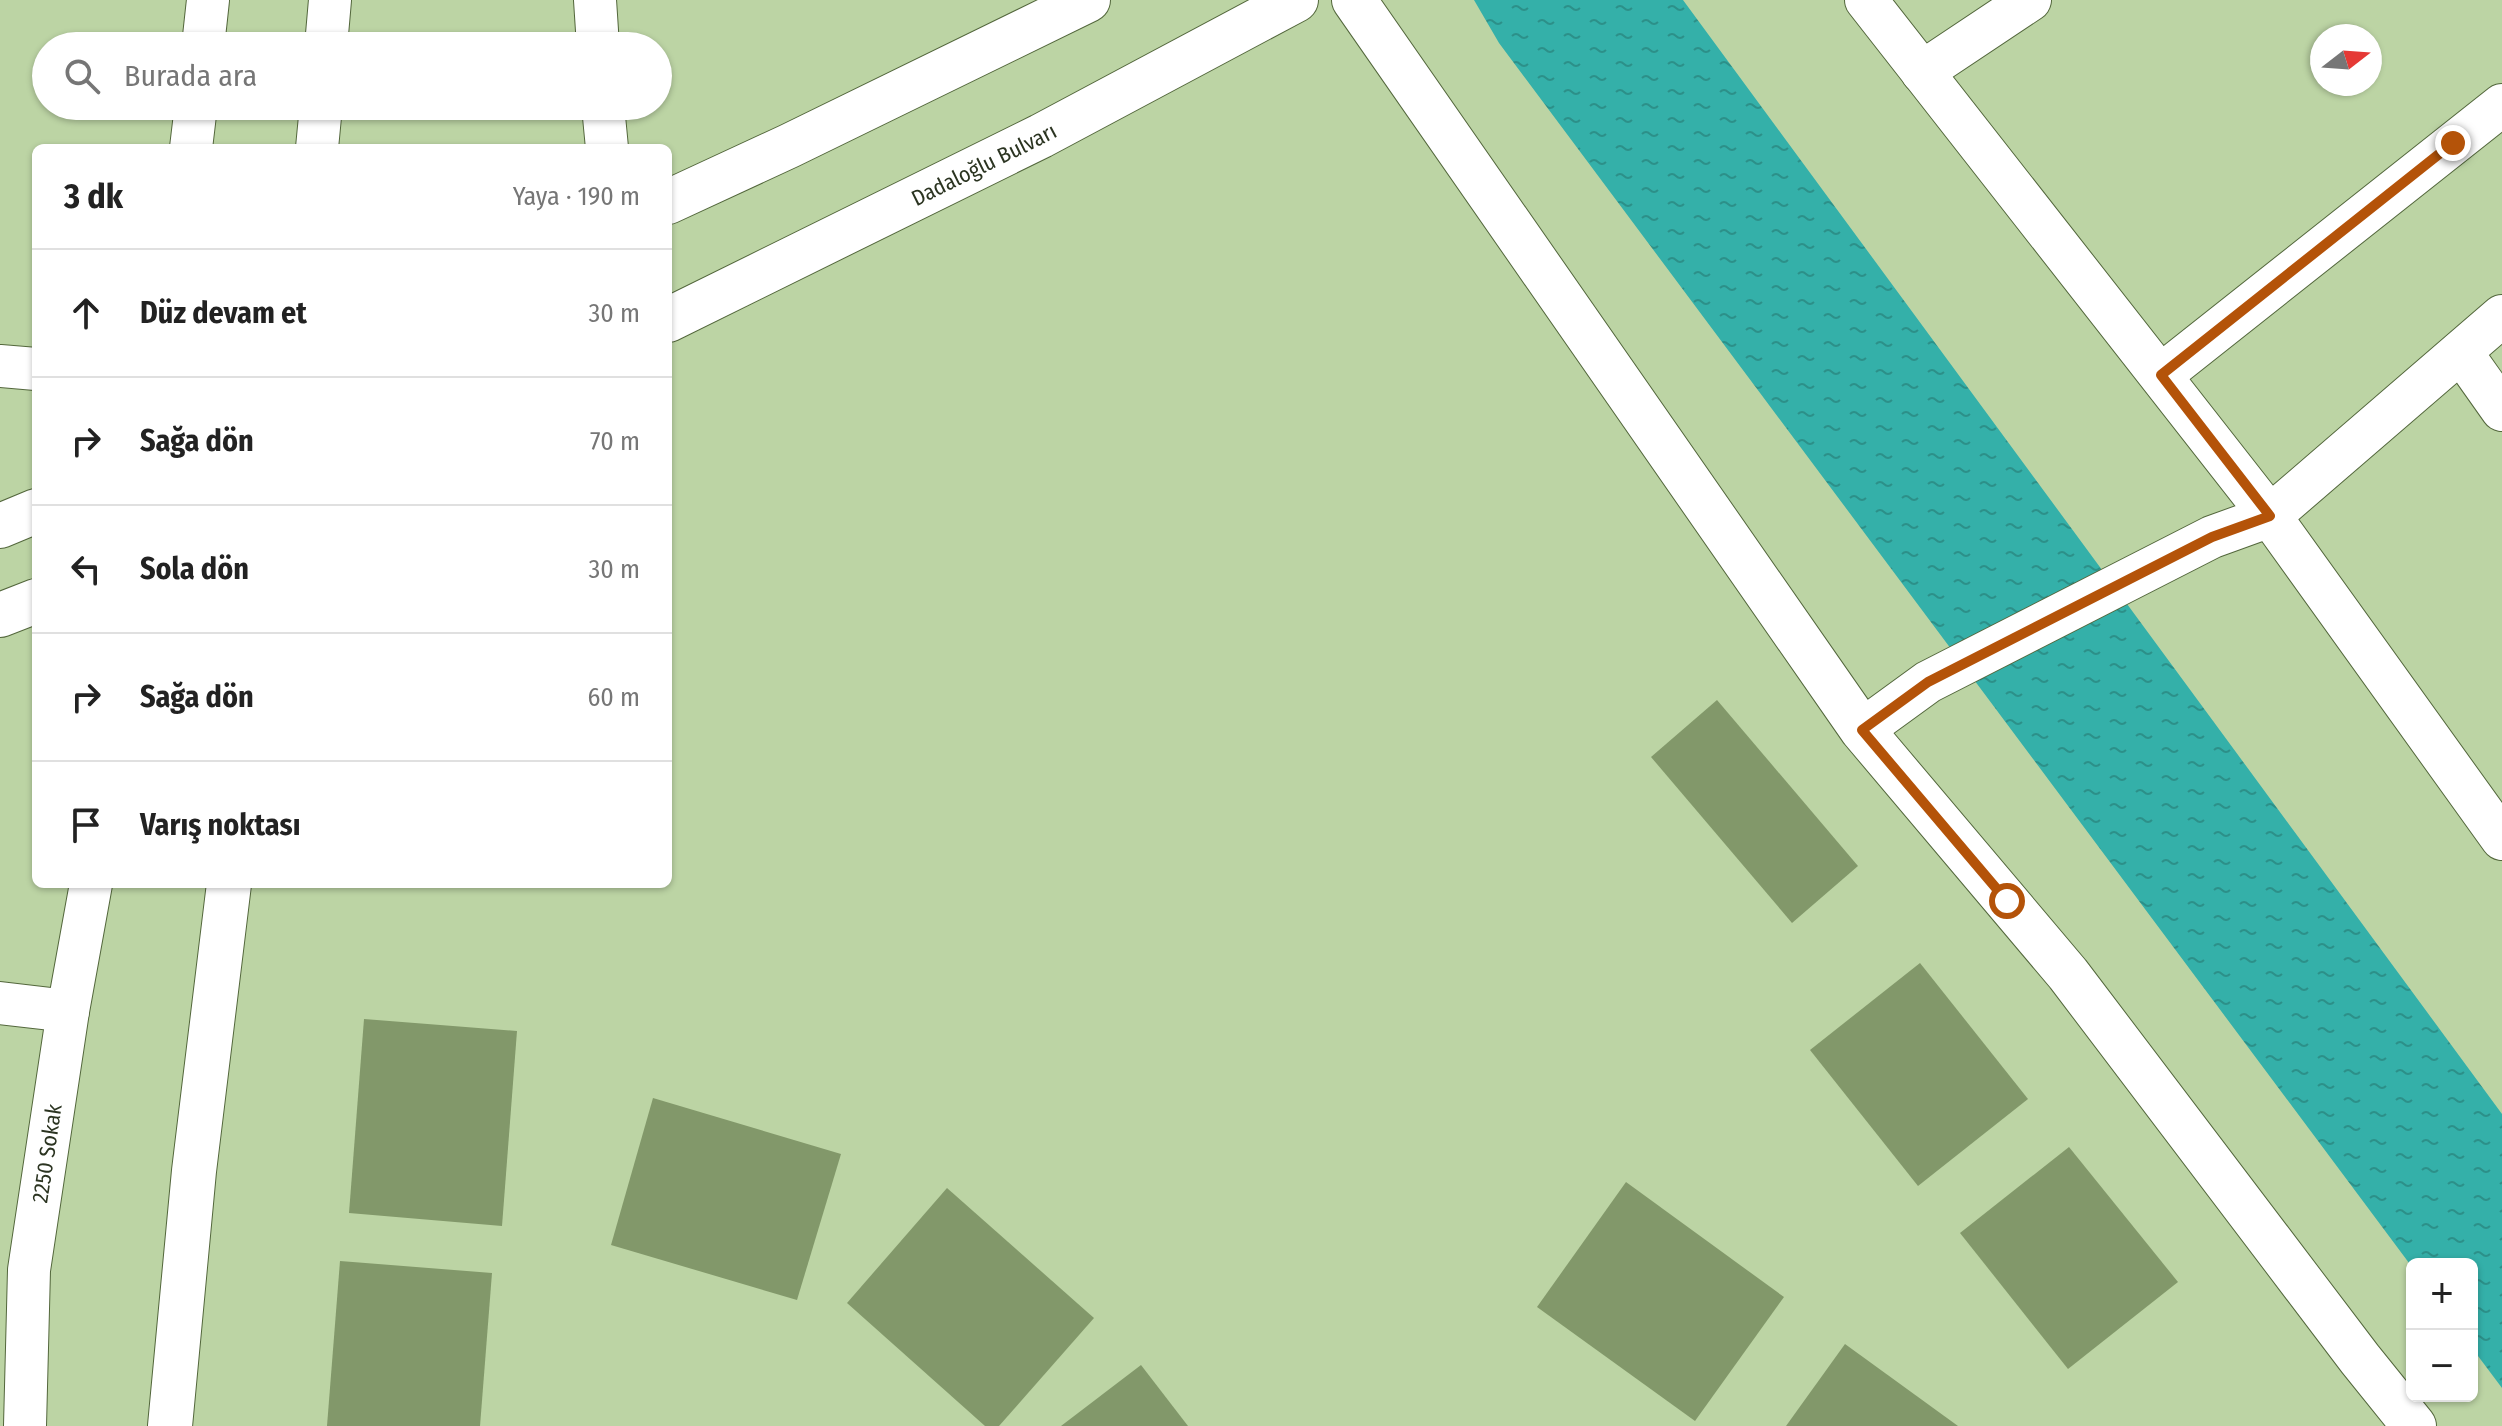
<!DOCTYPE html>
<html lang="tr">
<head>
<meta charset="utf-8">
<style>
  :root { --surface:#fff; --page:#f2f2f2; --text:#222; --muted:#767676; --line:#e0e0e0 }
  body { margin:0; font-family:"Fira Sans Condensed",sans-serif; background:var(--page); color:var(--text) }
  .controls { position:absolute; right:24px; bottom:24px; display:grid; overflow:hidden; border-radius:12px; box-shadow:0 2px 6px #0004 }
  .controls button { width:72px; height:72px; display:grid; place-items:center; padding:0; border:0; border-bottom:2px solid var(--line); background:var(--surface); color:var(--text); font:40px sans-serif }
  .compass { position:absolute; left:2310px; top:24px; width:72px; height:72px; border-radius:50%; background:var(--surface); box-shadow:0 2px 6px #0004; rotate:73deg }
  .stop { position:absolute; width:24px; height:24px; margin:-18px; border:6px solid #b45309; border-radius:50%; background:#fff }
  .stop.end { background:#b45309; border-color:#fff; box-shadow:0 2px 8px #0008 }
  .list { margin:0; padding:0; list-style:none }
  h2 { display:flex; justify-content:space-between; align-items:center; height:104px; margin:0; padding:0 32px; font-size:34px }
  h2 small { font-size:26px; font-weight:400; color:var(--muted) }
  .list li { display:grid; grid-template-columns:52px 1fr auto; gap:24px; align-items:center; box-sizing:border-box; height:128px; padding:0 32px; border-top:2px solid var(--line) }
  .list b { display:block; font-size:30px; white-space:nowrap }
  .list em { font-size:26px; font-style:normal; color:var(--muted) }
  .icon { flex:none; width:44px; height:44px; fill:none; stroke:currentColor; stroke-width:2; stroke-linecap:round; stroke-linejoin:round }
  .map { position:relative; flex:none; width:2502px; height:1426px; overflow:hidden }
  .search { position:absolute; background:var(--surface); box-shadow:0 2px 6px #0004; left:32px; top:32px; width:640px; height:88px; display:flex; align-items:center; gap:20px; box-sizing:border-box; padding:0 28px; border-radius:44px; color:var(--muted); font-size:30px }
  .panel { position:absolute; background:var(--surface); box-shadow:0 2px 6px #0004; left:32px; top:144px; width:640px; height:744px; border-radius:12px }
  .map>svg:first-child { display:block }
  .water { fill:url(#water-ripples) }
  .building { fill:#82986a }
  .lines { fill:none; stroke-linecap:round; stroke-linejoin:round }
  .street-casing { stroke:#53673c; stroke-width:44 }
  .secondary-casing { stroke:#53673c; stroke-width:46 }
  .street { stroke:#fff; stroke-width:42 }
  .secondary { stroke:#fff; stroke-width:44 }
  .route { stroke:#b45309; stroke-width:10 }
  .labels { text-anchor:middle; stroke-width:8; stroke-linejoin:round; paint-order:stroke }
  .street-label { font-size:22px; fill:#2b3421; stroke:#c9e1b0 }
</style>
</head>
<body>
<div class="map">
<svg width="2502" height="1426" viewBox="0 0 2502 1426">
  <defs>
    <pattern id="water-ripples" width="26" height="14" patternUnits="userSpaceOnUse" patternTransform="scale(2)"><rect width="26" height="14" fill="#34b0a9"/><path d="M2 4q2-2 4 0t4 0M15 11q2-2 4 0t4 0" fill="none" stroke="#2c9089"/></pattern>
  </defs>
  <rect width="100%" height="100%" fill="#bcd4a4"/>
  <path class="water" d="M1474,0H1683L2502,1114V1388L2472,1348V1264H2412V1267L1499,43Z"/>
  <g class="building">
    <path d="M1717,700L1858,866L1792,923L1651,757Z"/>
    <path d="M1920,963L2028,1099L1918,1186L1810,1050Z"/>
    <path d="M364,1019L517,1031L502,1226L349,1213Z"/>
    <path d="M653,1098L841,1154L797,1300L611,1245Z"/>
    <path d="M2069,1147L2178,1282L2068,1369L1960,1233Z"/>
    <path d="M1626,1182L1784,1297L1695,1421L1537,1307Z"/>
    <path d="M947,1188L1094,1318L999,1426H985L847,1303Z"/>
    <path d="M340,1261L492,1273L480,1426H327Z"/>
    <path d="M1845,1344L1958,1426H1786Z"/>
    <path d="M1141,1365L1188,1426H1061Z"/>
  </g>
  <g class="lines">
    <g class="street-casing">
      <g id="street">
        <path d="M595,0L598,46"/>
        <path d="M1866,0L2270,516L2502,839"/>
        <path d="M203,46L208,0"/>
        <path d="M326,46L330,0"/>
        <path d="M1922,72L2030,0"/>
        <path d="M603,106L607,148"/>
        <path d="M191,148L196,106"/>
        <path d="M317,148L321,106"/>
        <path d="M2461,352L2502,410"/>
        <path d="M0,366L36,369"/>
        <path d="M2161,375L2502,105"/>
        <path d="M1862,730L1928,682L2212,537L2270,516L2502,316"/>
        <path d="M0,1003L68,1011"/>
        <path id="s1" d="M25,1426L29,1270L68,1011L91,884"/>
      </g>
    </g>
    <g class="secondary-casing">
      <g id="secondary">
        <path d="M1354,0L1862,730L2068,974L2360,1359L2414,1426"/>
        <path d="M668,202L789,146L1088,0"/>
        <path id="s2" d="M668,320L1041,136L1296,0"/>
        <path d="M0,526L36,511"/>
        <path d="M0,615L36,601"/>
        <path d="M170,1426L194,1171L229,884"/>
      </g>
    </g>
    <use href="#street" class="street"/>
    <use href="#secondary" class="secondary"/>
  </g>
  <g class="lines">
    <path class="route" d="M2007,901L1862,730L1928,682L2212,537L2270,516L2161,375L2453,143"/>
  </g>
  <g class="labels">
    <g class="street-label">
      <text dy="8" stroke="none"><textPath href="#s2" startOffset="352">Dadaloğlu Bulvarı</textPath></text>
      <text dy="8" stroke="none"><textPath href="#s1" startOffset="274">2250 Sokak</textPath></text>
    </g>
  </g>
</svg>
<div class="controls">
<button>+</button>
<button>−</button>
</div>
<svg class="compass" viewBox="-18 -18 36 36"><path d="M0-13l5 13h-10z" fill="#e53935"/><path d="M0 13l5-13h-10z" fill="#767676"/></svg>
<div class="stop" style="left:2007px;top:901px"></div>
<div class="stop end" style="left:2453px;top:143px"></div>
<div class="search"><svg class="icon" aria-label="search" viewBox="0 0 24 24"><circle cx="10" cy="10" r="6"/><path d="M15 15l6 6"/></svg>Burada ara</div>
<section class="panel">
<h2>3 dk<small>Yaya · 190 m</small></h2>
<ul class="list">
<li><svg class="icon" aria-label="ahead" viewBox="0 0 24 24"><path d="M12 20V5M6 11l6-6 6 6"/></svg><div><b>Düz devam et</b></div><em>30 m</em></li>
<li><svg class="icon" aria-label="right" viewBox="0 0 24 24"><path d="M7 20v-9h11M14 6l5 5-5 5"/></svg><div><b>Sağa dön</b></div><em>70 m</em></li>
<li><svg class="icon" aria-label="left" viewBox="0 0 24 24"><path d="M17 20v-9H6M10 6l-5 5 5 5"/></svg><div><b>Sola dön</b></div><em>30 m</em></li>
<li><svg class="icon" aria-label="right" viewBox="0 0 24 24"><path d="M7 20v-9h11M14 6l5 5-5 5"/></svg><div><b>Sağa dön</b></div><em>60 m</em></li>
<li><svg class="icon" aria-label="arrive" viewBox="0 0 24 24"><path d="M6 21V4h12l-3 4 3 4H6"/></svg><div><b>Varış noktası</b></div></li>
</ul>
</section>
</div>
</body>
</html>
